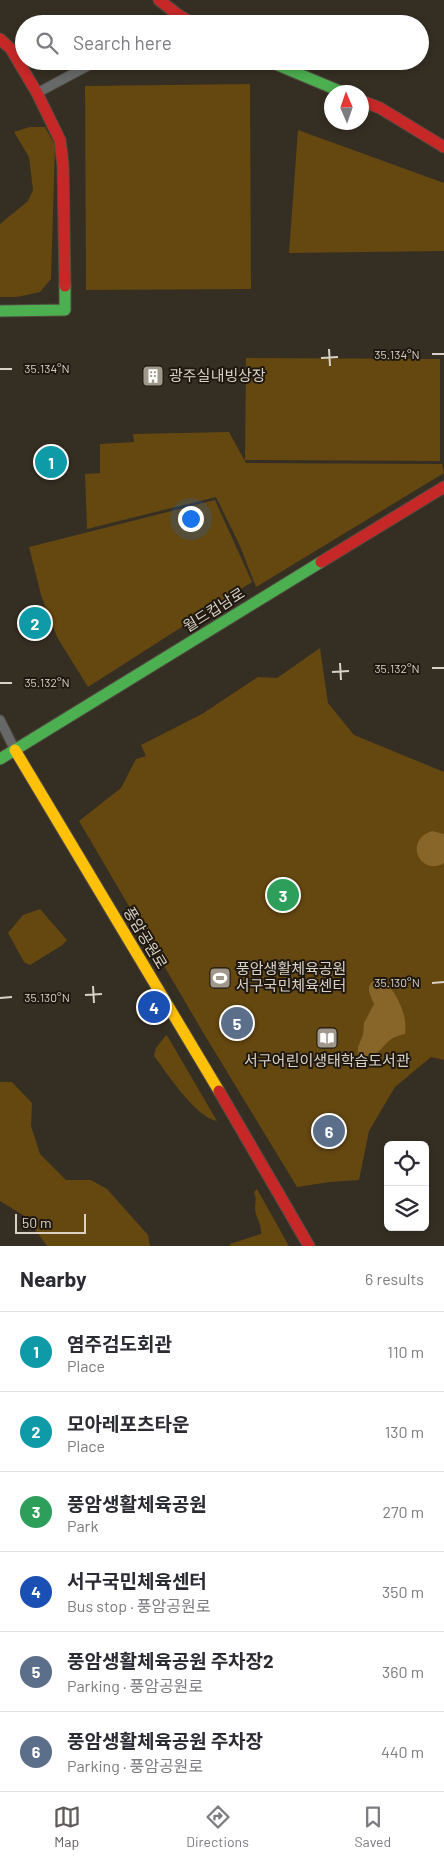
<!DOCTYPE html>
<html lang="en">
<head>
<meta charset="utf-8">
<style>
  :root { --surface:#fff; --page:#f2f2f3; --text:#2b2b33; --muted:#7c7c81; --line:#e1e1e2; --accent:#605c5b }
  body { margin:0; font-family:Barlow,"Noto Sans KR",sans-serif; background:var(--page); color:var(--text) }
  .controls { position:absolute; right:15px; bottom:15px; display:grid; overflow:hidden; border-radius:8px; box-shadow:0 2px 8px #0003 }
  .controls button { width:45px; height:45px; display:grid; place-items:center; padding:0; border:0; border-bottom:1px solid var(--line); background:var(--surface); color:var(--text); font:25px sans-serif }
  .compass { position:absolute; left:324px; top:85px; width:45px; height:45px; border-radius:50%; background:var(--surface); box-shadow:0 2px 8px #0003; rotate:358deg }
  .scale { position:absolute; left:15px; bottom:12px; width:71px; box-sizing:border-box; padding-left:5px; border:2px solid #d9d1c5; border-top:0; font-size:14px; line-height:18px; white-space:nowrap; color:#d9d1c5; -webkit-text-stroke:4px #1e1810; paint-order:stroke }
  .you { position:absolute; left:190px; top:518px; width:18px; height:18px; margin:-12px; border:4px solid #fff; border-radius:50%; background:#1a73e8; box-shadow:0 0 0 8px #1a73e833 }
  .badge { display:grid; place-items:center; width:32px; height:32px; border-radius:50%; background:var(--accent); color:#fff; font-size:16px; font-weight:700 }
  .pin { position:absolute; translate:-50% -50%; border:2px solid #fff; box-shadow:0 1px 5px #0006 }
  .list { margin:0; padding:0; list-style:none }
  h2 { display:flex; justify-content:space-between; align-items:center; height:65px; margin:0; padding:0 20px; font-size:21px }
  h2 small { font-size:16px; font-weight:400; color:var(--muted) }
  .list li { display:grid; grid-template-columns:32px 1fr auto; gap:15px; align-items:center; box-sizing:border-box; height:80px; padding:0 20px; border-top:1px solid var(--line) }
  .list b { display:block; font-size:19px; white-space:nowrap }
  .list p { margin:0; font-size:16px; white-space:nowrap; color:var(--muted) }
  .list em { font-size:16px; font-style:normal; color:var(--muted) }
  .icon { flex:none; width:28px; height:28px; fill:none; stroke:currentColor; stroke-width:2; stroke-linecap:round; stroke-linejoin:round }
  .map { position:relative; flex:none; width:444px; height:1246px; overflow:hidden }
  .search { position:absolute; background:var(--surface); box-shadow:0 2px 8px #0003; left:15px; right:15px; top:15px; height:55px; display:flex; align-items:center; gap:12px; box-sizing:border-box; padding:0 18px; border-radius:28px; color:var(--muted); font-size:19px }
  .sheet { height:545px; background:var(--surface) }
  nav { display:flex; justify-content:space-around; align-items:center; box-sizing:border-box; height:70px; border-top:1px solid var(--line); background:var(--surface); font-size:14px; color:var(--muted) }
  nav a { display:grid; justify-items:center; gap:2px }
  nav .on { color:var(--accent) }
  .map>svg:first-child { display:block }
  .green { fill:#654710 }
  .water { fill:#886529 }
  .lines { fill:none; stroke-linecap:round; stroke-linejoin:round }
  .street-casing { stroke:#514b42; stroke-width:11 }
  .fast-casing { stroke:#514b42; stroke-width:13 }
  .slow-casing { stroke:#514b42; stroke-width:13 }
  .jam-casing { stroke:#514b42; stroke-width:13 }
  .street { stroke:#676969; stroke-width:9 }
  .fast { stroke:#4caf50; stroke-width:11 }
  .slow { stroke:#ffc107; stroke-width:11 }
  .jam { stroke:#c62828; stroke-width:11 }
  .ticks { fill:none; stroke:#d9d1c5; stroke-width:2 }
  .labels { text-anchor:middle; stroke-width:4; stroke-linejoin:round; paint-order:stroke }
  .poi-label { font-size:15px; fill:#d9d1c5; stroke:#1e1810; text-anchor:start }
  .street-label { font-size:15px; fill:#d9d1c5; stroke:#1e1810 }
  .ticks-label { font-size:12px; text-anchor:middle; fill:#d9d1c5; stroke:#1e1810; stroke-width:4; stroke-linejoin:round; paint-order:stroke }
</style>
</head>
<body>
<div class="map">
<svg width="444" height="1246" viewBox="0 0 444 1246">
  <rect width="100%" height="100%" fill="#352e23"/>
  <g class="green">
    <path d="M250,84L251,289L86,290L85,86Z"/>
    <path d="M30,127H45L55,145L51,279L40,292L17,297H0V224L28,201L33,190L29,157L14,132Z"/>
    <path d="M298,130L444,183V251L289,253Z"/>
    <path d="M246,358L440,359V461L245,460Z"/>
    <path d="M229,432L246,463L442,464L444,473L256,587L240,546L216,497L87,529L85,474L100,473V444L134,442L133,434Z"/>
    <path d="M215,500L252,582L88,687L57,637L41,595L29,547Z"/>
    <path d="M320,648L328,703L354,735L444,772V1060L431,1057L395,1087L369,1131L359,1180L330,1182L297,1187L204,1034L79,821L121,788L136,759L146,756L141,745L202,714L258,677L277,678Z"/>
    <path d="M40,909L67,940L61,946L30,965L24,962L8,933L23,915Z"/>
    <path d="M166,1035L168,1037L217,1121C196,1118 167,1073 154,1056L156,1048Z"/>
    <path d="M0,1082H12L32,1103L31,1126L40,1154L66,1180H91L107,1189L148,1235L150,1246H47L26,1217L0,1201Z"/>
    <path d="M257,1189L289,1246H230V1244L261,1234C262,1225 256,1218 255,1209C255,1201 257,1202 254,1192Z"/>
  </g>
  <g class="water">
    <path d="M432,831L444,834V863C420,877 403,840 432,831Z"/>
    <path d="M381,978C396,991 408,1014 405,1034C401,1035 396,1036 393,1038C380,1046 379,1060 359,1056L358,1053V1047L363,1035L364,1023L374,1004C368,991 364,983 381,978Z"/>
  </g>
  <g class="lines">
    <g class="street-casing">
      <g id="street">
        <path d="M167,24L177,14"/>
        <path d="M37,93L97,61"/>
        <path d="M0,720L15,750"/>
      </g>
    </g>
    <g class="fast-casing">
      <g id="fast">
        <path d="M268,61L342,92"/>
        <path d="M0,311L65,310V286"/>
        <path d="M0,759L321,562"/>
      </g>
    </g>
    <g class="slow-casing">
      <path id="slow" d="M15,750L219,1091"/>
    </g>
    <g class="jam-casing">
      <g id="jam">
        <path d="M159,0L177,14L194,24"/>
        <path d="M0,39L11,49L37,93L60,140L63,165L65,286"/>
        <path d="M362,101L380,108L444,147"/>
        <path d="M321,562L444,487"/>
        <path d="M219,1091L309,1246"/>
      </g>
    </g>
    <use href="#street" class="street"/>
    <use href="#fast" class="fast"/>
    <use href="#slow" class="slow"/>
    <use href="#jam" class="jam"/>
  </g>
  <path class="ticks" d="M329,349L330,366M432,354H444M321,358L338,357M0,369H12M340,663L341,680M432,668H444M332,672L349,671M0,683H12M432,983L444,982M93,986L94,1003M85,995L102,994M0,998L12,997"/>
  <defs>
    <g id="building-square" transform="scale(1.125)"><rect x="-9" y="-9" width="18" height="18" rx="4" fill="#a0988c" stroke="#1e1810"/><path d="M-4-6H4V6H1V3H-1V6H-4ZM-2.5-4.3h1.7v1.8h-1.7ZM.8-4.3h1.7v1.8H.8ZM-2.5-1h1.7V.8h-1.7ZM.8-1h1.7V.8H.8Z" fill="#fff"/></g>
    <g id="stadium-square" transform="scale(1.125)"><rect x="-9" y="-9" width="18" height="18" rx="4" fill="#a0988c" stroke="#1e1810"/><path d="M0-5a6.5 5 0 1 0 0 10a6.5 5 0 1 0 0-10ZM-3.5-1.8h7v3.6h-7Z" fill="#fff"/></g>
    <g id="library-square" transform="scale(1.125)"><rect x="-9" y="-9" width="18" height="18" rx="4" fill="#a0988c" stroke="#1e1810"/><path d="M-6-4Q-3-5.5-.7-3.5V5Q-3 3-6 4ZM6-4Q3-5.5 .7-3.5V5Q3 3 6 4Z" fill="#fff"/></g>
  </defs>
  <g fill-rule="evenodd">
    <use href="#building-square" x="153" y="376"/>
    <use href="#stadium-square" x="220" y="978"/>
    <use href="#library-square" x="327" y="1038"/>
  </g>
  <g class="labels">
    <g class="poi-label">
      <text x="169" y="381">광주실내빙상장</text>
      <text x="236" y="974">풍암생활체육공원<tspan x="236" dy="17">서구국민체육센터</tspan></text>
      <text x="327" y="1066" text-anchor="middle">서구어린이생태학습도서관</text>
    </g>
    <g class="street-label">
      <text transform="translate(214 610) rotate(-32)" y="5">월드컵남로</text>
      <text transform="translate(145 938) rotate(59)" y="5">풍암공원로</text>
    </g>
  </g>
  <g class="ticks-label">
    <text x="397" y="359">35.134°N</text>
    <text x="47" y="373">35.134°N</text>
    <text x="397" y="673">35.132°N</text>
    <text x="47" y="687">35.132°N</text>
    <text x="397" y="987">35.130°N</text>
    <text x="47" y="1002">35.130°N</text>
  </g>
</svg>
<div class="controls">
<button><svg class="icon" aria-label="locate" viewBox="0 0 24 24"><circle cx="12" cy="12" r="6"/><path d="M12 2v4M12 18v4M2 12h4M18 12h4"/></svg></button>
<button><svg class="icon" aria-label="layers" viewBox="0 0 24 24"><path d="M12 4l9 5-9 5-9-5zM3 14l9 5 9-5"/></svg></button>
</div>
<svg class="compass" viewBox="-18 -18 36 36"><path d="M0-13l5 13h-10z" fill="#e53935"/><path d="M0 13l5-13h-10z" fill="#7c7c81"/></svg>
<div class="scale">50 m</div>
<div class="you"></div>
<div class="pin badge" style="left:51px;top:462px;background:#0f9aa8">1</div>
<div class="pin badge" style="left:35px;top:623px;background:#0f9aa8">2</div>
<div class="pin badge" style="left:283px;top:895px;background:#2e9e5b">3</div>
<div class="pin badge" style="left:154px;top:1007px;background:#1a4fb4">4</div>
<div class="pin badge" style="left:237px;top:1023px;background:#5c6f8a">5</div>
<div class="pin badge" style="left:329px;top:1131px;background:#5c6f8a">6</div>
<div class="search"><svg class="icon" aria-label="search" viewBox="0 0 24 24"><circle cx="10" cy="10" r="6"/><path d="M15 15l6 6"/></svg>Search here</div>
</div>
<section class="sheet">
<h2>Nearby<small>6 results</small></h2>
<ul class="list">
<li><span class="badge" style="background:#0f9aa8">1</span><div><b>염주검도회관</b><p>Place</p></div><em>110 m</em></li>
<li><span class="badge" style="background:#0f9aa8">2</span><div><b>모아레포츠타운</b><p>Place</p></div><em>130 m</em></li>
<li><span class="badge" style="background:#2e9e5b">3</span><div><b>풍암생활체육공원</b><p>Park</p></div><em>270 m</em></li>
<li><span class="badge" style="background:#1a4fb4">4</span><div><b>서구국민체육센터</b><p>Bus stop · 풍암공원로</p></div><em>350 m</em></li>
<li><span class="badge" style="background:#5c6f8a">5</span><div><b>풍암생활체육공원 주차장2</b><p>Parking · 풍암공원로</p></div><em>360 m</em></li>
<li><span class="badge" style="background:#5c6f8a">6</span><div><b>풍암생활체육공원 주차장</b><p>Parking · 풍암공원로</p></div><em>440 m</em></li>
</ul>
</section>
<nav>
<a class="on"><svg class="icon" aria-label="map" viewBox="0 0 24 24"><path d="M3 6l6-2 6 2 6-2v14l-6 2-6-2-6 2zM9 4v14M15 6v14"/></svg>Map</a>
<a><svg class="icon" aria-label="directions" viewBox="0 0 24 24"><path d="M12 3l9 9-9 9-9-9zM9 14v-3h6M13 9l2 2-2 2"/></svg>Directions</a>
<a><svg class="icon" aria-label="saved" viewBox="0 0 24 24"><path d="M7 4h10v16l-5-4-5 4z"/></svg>Saved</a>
</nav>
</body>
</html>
